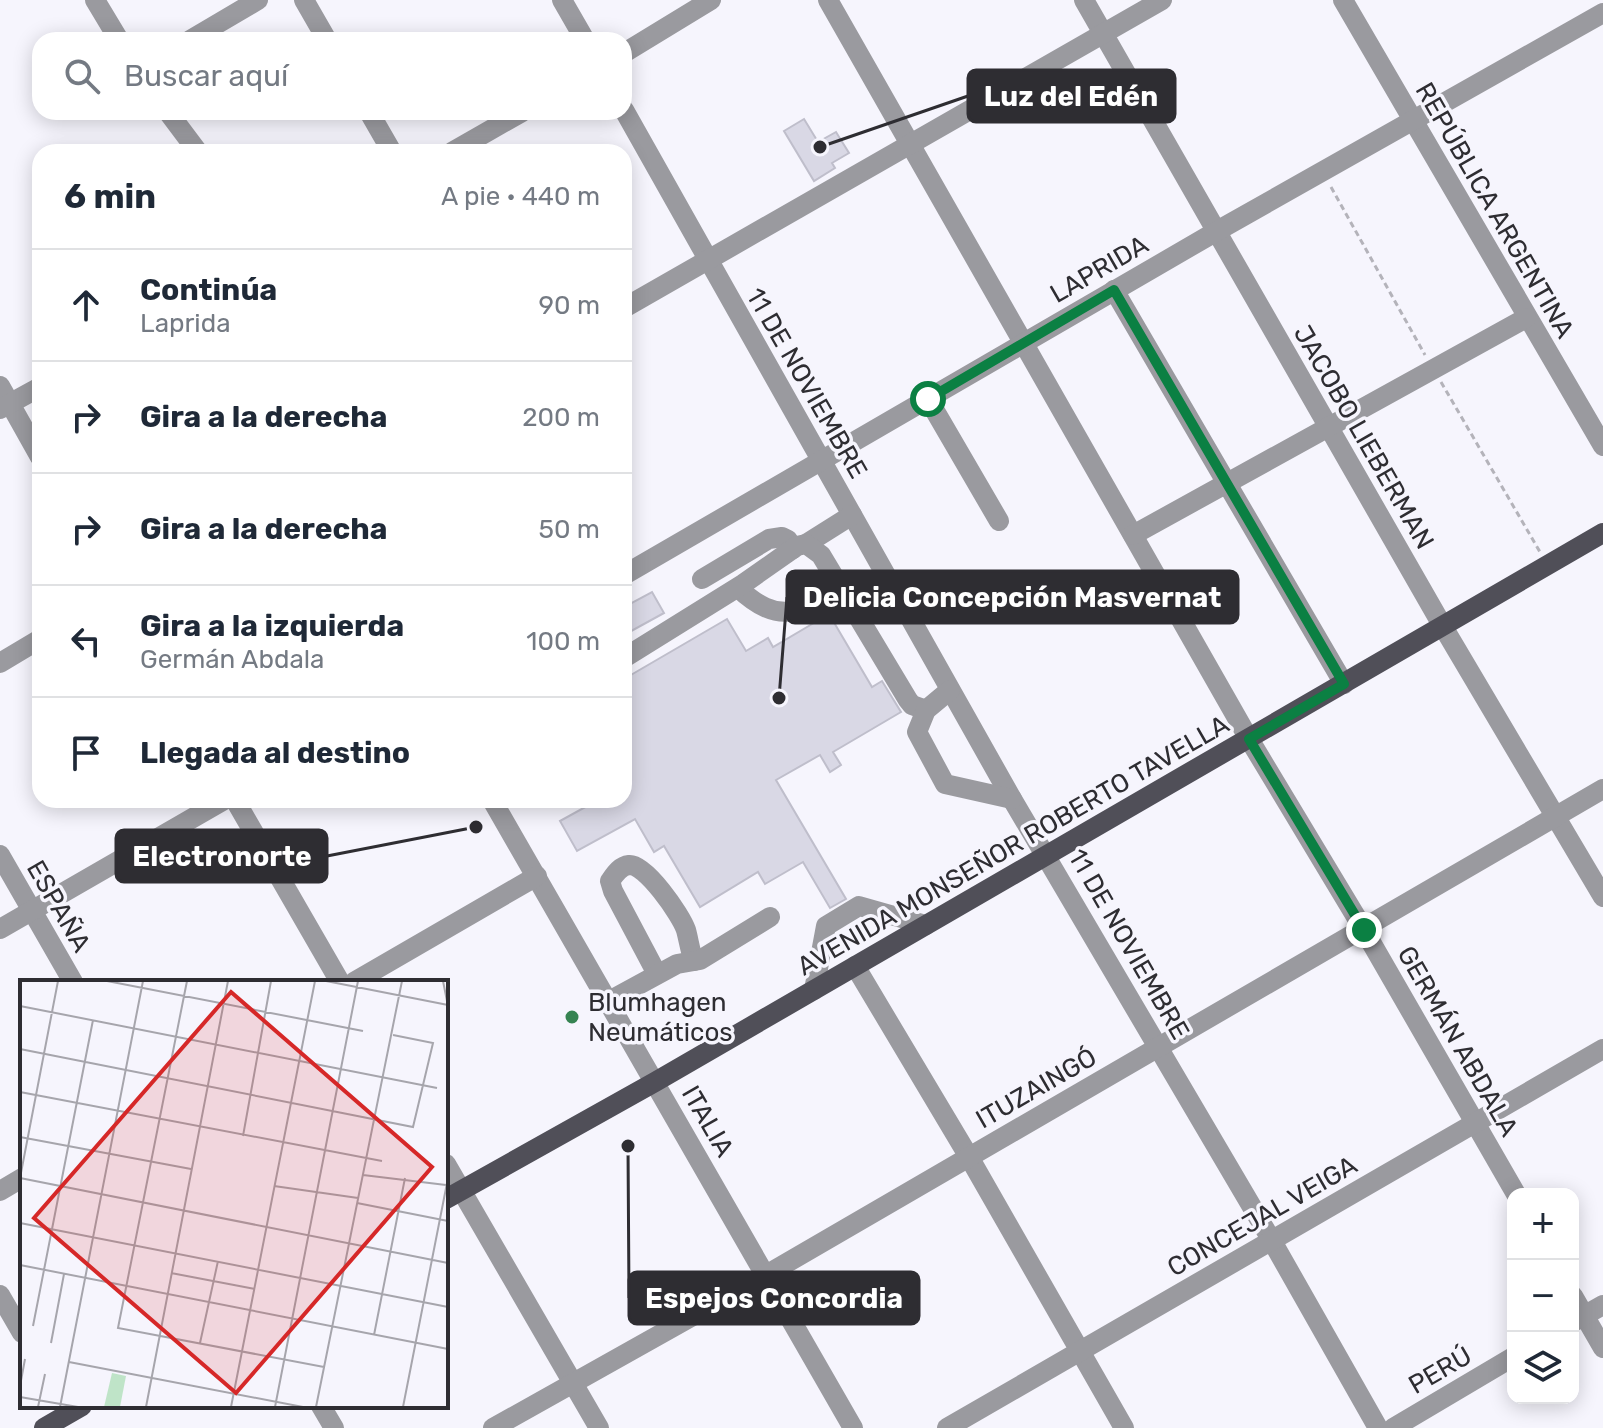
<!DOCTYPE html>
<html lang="es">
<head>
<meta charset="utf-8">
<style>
  :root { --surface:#fff; --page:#f6f6f7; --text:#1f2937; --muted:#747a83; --line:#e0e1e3 }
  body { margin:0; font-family:Rubik,sans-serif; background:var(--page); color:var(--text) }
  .controls { position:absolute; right:24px; bottom:24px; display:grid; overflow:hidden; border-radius:16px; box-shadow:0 4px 20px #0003 }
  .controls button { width:72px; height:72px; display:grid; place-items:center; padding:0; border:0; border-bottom:2px solid var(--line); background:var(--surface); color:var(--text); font:40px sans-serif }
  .stop { position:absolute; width:24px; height:24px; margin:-18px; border:6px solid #0b8043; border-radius:50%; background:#fff }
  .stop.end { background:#0b8043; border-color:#fff; box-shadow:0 2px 8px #0008 }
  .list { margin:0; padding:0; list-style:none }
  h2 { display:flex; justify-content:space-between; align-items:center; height:104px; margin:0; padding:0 32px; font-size:34px }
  h2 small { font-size:26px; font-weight:400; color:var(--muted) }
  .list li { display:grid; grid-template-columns:52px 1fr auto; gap:24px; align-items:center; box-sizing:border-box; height:112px; padding:0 32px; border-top:2px solid var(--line) }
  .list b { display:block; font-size:30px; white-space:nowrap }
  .list p { margin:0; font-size:26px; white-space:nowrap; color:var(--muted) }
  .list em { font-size:26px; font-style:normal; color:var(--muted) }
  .icon { flex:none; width:44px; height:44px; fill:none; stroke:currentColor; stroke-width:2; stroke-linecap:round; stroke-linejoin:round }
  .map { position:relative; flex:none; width:1603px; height:1428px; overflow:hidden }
  .search { position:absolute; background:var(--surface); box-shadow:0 4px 20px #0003; left:32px; top:32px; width:600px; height:88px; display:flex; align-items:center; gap:20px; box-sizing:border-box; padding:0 28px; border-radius:24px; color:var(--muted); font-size:30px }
  .panel { position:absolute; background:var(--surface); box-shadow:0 4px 20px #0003; left:32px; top:144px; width:600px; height:664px; border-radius:24px }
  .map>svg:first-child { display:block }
  .building { fill:#d9d8e5; stroke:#bfbecb; stroke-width:2 }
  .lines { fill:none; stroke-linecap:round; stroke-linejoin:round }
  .path { stroke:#b4b3ba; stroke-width:3; stroke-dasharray:6 4; stroke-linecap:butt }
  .minor { stroke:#9a9a9f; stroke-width:20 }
  .major { stroke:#504f58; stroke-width:20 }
  .route { stroke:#0b8043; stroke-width:10 }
  .poi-dot { fill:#368352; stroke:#f6f5fd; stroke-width:3 }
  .labels { text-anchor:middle; stroke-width:7; stroke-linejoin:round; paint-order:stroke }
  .street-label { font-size:26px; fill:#2e2d32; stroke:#f6f5fd }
  .poi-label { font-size:26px; fill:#2e2d32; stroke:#f6f5fd; text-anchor:start }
  .inset-road { fill:none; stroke:#a6a5ac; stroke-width:2 }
  .view { fill:#d62828; fill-opacity:0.15; stroke:#d62828; stroke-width:4 }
  .inset-edge { fill:none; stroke:#2e2d32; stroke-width:4 }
  .leader { fill:none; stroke:#2e2d32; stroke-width:3 }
  .callout-dot { fill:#2e2d32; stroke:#f6f5fd; stroke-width:3 }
  .callout { fill:#2e2d32; stroke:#2e2d32; stroke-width:3 }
  .callout-label { font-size:28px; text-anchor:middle; font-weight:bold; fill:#fff }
</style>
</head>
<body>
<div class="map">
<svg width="1603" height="1428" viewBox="0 0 1603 1428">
  <rect width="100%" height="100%" fill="#f6f5fd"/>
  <g class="building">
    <path d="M804,119L818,142L836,132L849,153L832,163L835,168L814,181L784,131Z"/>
    <path d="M652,592L664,613L624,635V607Z"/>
    <path d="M829,614L872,687L882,681L901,712L833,752L841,765L830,772L820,755L776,780L846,899L830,908L803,862L765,884L758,872L700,907L664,846L654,852L635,819L577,851L560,821L598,800H624V679L727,619L746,651L768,638L773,647Z"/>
  </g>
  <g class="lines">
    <g class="path">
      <path d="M1331,187L1425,355"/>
      <path d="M1441,382L1540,552"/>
    </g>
    <g class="minor">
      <path d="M95,0L119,40"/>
      <path d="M304,0L327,40"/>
      <path d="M562,0L585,40"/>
      <path d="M828,0L1249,739L1364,930L1516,1194"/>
      <path d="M1084,0L1442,625L1603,897"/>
      <path d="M1343,0L1603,446"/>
      <path d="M190,40L258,0"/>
      <path d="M624,53L711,0"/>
      <path d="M624,110L1012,799L1272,1241L1378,1428"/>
      <path d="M168,112L198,152"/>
      <path d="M369,112L392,152"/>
      <path d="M452,152L522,112"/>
      <path d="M1114,290L1344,684"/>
      <path d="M624,308L1162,0"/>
      <path d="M0,386L40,457"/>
      <path d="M928,399L999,521"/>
      <path d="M0,409L40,387"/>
      <path d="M1133,535L1526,318"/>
      <path d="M806,544L852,515"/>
      <path d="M624,575L1217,231L1603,13"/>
      <path d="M702,579L769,539L782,537L788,540L793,549"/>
      <path d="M738,588C778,625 799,614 840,588"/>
      <path d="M624,658L743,584L797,546L806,544L821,555L908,700L912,705L926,710"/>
      <path d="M0,663L40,639"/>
      <path d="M950,690L926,710L917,732L945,784L1012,799"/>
      <path d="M235,800L340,982"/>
      <path d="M492,800L853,1428"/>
      <path d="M0,855L73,982"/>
      <path d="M0,929L224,800"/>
      <path d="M855,966L969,1157L1124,1428"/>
      <path d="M657,974L613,891L610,881C615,874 620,866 629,865C645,863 681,915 686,930C689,941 690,951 694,961"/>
      <path d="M354,982L537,876"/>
      <path d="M814,990L826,926L859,906L926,925"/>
      <path d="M609,1001L677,964L700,960L770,917"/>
      <path d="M446,1164L599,1428"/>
      <path d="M0,1191L22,1178"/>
      <path d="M0,1295L22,1333"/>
      <path d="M1573,1296L1603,1348"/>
      <path d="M1573,1322L1603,1305"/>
      <path d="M321,1406L334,1428"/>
      <path d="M493,1428L766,1275L1603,789"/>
      <path d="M947,1428L1603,1049"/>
      <path d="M1393,1428L1513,1357"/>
    </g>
    <g class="major">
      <path d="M446,1199L655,1082L1603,533"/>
      <path d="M44,1428L82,1406"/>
    </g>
  </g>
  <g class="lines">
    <path class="route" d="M928,399L1114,290L1344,684L1249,739L1364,930"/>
  </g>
  <circle class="poi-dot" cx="572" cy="1017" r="8"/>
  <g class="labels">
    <g class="street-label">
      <text transform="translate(1495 210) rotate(60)" y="9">REPÚBLICA ARGENTINA</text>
      <text transform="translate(1099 269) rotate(-30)" y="9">LAPRIDA</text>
      <text transform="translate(807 383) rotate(60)" y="9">11 DE NOVIEMBRE</text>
      <text transform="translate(1364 437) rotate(60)" y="9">JACOBO LIEBERMAN</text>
      <text transform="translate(1013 845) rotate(-30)" y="9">AVENIDA MONSEÑOR ROBERTO TAVELLA</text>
      <text transform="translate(59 906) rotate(60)" y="9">ESPAÑA</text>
      <text transform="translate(1129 944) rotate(60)" y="9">11 DE NOVIEMBRE</text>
      <text transform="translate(1458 1041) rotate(60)" y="9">GERMÁN ABDALA</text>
      <text transform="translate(1036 1088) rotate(-30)" y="9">ITUZAINGÓ</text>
      <text transform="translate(708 1121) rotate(60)" y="9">ITALIA</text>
      <text transform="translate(1262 1216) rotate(-30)" y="9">CONCEJAL VEIGA</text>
      <text transform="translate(1440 1370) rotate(-30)" y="9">PERÚ</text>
    </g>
    <g class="poi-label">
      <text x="588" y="1011">Blumhagen<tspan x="588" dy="30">Neumáticos</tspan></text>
    </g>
  </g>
  <g transform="translate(20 980)">
    <rect width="428" height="428" fill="#f6f5fd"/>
    <path d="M92,393L106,396L100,427H84Z" fill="#bfe4c8"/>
    <path class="inset-road" d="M87,1L343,51M167,1L98,348L304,387M306,1L428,25M423,1L428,26M0,26L417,108M0,69L393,147L413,63L373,55M0,112L362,181M223,156L251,1M0,157L171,189M343,195L426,205M0,198L428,283M0,198L38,1M254,206L338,218M337,223L428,241M0,243L428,327M0,285L428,369M151,293L235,309M13,346L73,40M354,355L385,198M31,363L44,294M180,363L198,281M49,382L283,427M0,406L5,379M0,417L58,427M18,427L25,394M40,427L123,1M126,427L208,1M211,427L295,1M255,427L338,1M296,427L382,1M383,427L428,198"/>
    <path class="view" d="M211,12L412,187L216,413L14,238Z"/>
    <rect width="428" height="428" class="inset-edge"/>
  </g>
  <path class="leader" d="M820 147L968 96M779 698L787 597M476 827L327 856M628 1146L629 1298"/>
  <g class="callout-dot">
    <circle cx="820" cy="147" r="8"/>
    <circle cx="779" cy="698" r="8"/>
    <circle cx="476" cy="827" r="8"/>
    <circle cx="628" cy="1146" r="8"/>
  </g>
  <g class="callout">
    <rect x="968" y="70" width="207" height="52" rx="8"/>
    <rect x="787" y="571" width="451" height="52" rx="8"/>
    <rect x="116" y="830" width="211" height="52" rx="8"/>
    <rect x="629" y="1272" width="290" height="52" rx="8"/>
  </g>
  <g class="callout-label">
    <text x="1071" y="106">Luz del Edén</text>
    <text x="1012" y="607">Delicia Concepción Masvernat</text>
    <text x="222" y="866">Electronorte</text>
    <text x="774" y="1308">Espejos Concordia</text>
  </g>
</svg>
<div class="controls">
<button>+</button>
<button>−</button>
<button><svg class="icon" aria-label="layers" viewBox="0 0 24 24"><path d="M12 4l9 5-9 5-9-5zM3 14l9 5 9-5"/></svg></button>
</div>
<div class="stop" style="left:928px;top:399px"></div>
<div class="stop end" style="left:1364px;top:930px"></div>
<div class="search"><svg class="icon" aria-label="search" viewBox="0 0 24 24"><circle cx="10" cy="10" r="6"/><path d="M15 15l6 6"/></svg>Buscar aquí</div>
<section class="panel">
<h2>6 min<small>A pie · 440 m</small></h2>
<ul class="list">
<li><svg class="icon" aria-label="ahead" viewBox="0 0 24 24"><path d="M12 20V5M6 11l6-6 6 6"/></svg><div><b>Continúa</b><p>Laprida</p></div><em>90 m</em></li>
<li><svg class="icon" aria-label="right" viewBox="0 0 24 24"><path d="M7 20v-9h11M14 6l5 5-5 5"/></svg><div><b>Gira a la derecha</b></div><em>200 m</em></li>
<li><svg class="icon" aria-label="right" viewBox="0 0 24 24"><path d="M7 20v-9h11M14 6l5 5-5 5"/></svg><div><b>Gira a la derecha</b></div><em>50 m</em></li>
<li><svg class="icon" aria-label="left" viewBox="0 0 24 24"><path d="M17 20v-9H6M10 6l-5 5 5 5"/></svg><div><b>Gira a la izquierda</b><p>Germán Abdala</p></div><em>100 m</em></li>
<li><svg class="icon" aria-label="arrive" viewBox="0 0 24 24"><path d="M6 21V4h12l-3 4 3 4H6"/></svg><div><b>Llegada al destino</b></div></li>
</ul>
</section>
</div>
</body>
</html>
